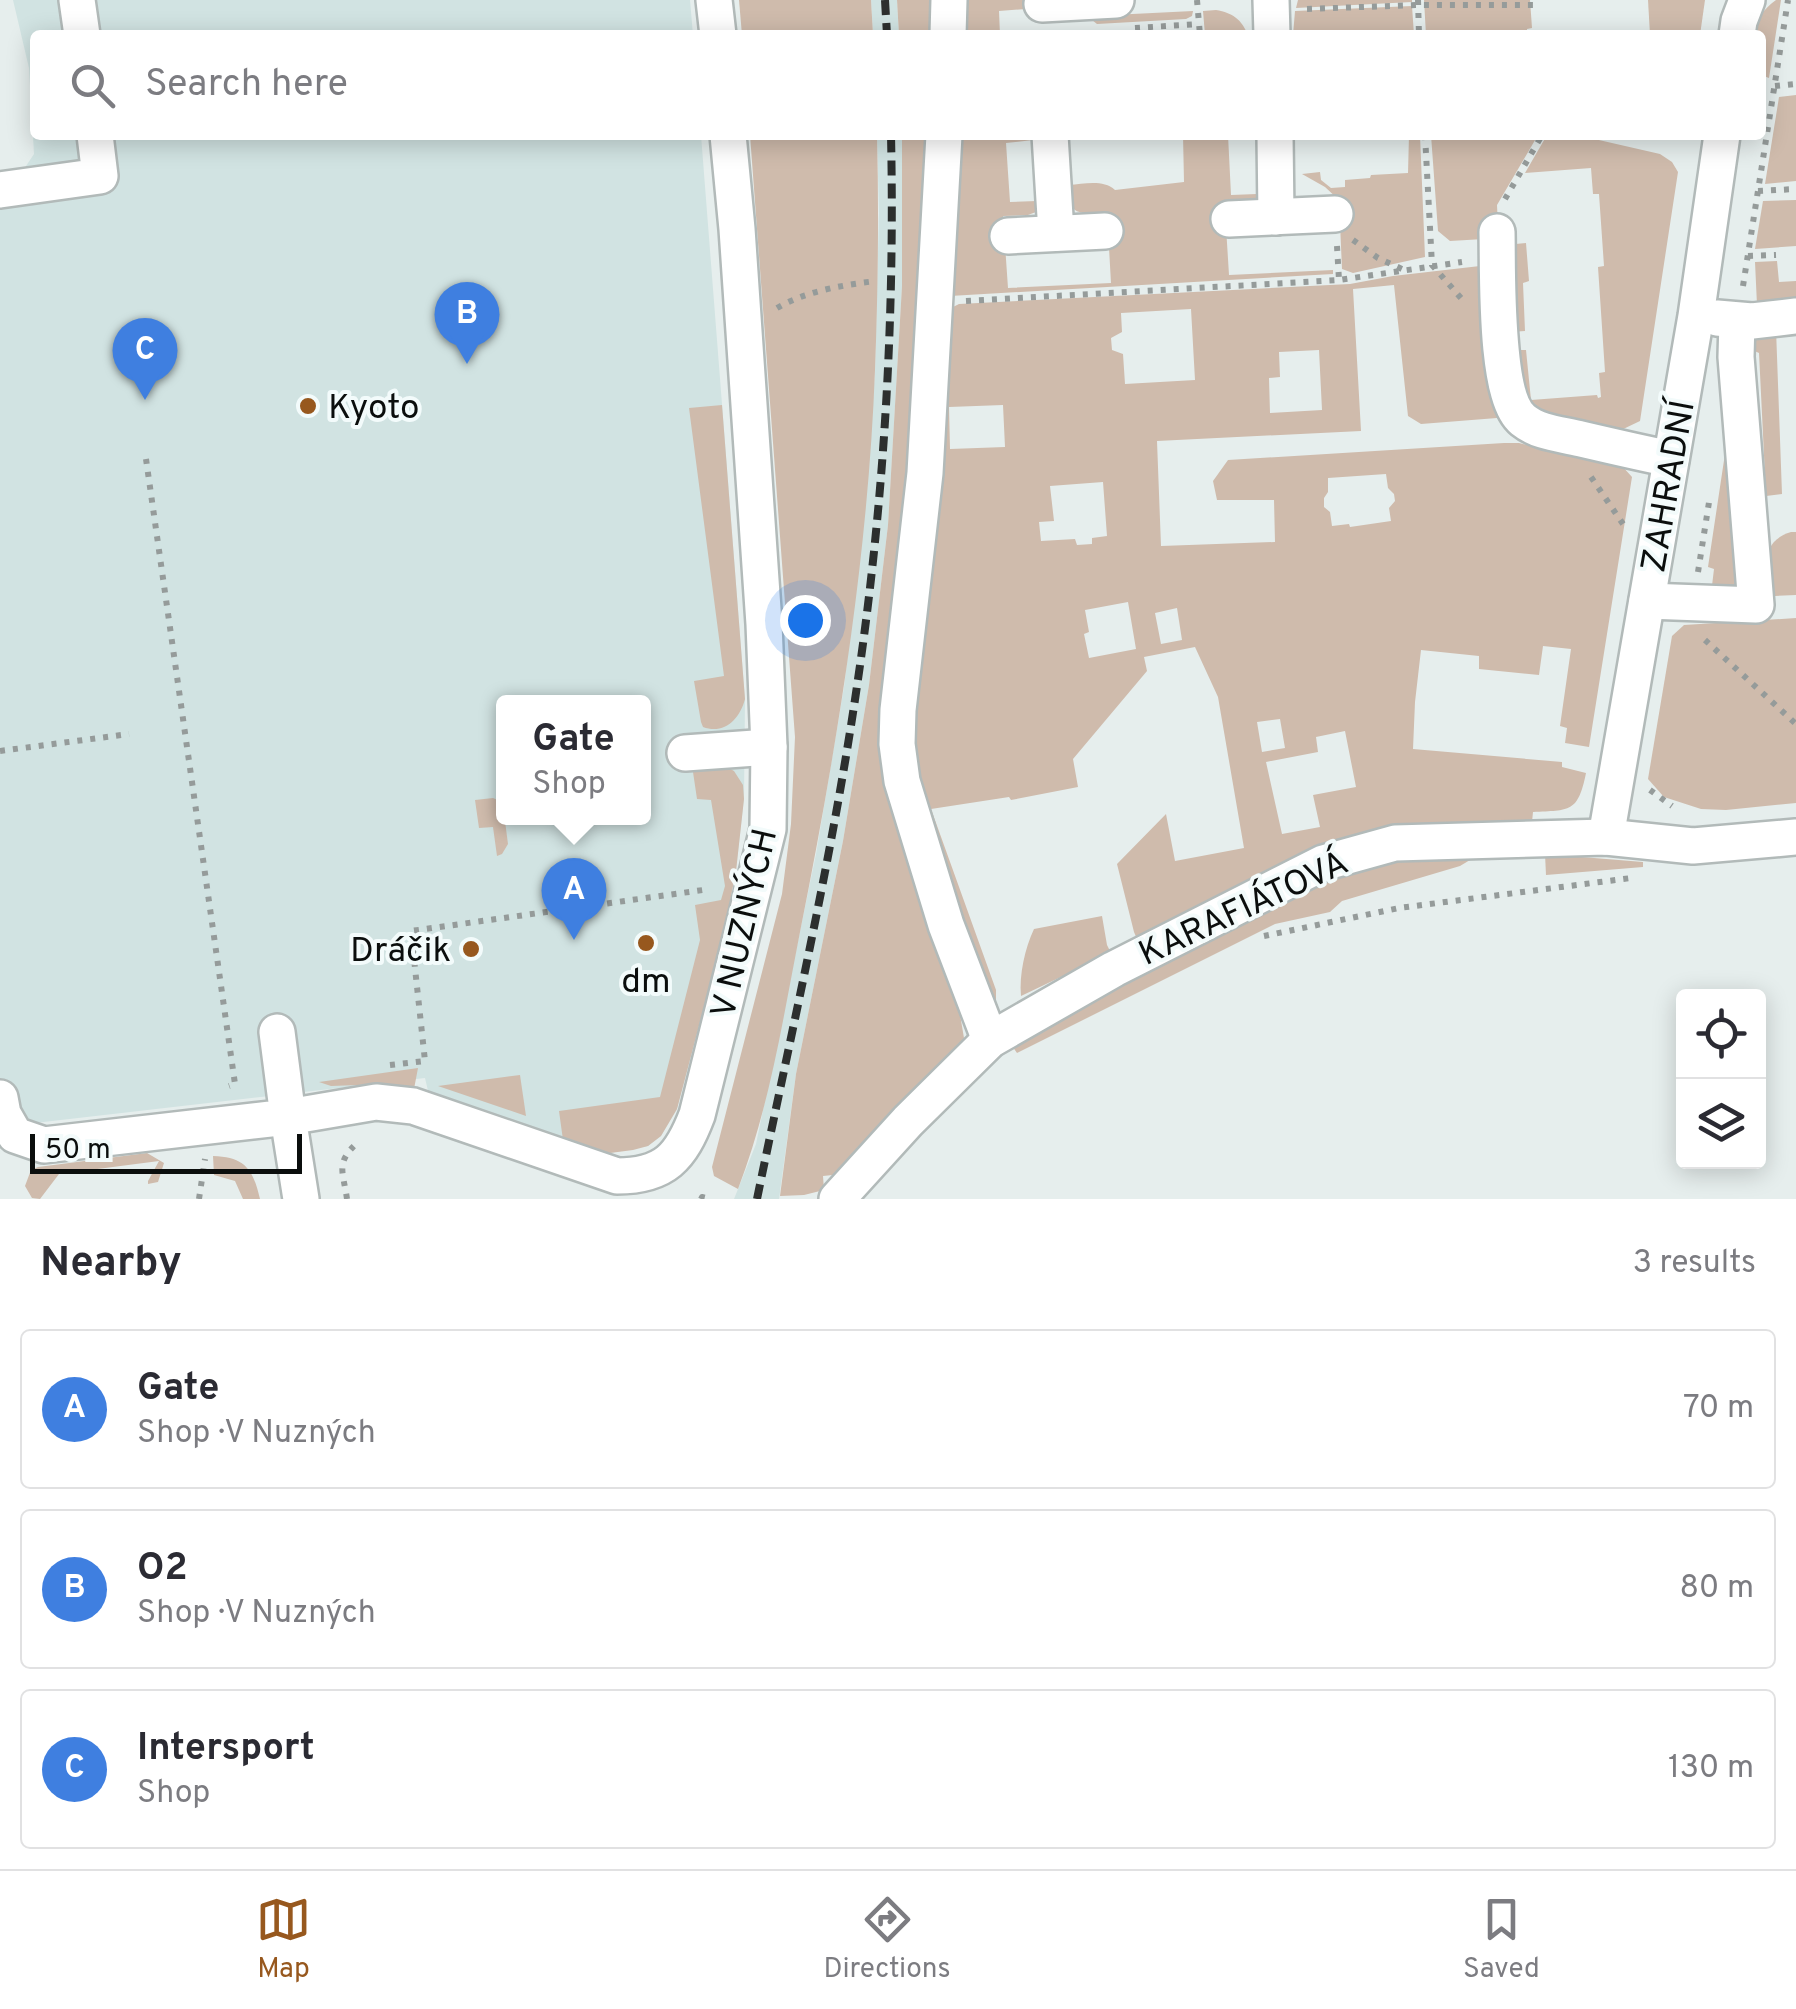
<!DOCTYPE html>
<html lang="en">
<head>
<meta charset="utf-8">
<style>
  :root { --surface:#fff; --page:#f7f7f7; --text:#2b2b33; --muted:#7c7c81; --line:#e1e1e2; --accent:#97581e }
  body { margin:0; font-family:Overpass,sans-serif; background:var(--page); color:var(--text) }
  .controls { position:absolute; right:30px; bottom:30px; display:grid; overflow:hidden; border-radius:10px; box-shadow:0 5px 25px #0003 }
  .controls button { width:90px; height:90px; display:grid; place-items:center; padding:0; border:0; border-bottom:2px solid var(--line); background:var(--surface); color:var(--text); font:50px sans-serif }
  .scale { position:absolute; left:30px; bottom:25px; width:272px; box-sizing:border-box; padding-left:10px; border:5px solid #0b0e0d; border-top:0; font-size:28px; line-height:35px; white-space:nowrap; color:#0b0e0d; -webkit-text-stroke:8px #f3fbfb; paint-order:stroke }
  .you { position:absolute; left:805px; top:620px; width:35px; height:35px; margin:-25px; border:8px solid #fff; border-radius:50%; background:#1a73e8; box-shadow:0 0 0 15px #1a73e833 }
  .badge { display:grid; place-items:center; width:65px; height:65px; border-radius:50%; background:var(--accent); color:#fff; font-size:32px; font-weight:700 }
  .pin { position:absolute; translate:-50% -82px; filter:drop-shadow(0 2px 5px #0008) }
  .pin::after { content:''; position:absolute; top:52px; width:35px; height:30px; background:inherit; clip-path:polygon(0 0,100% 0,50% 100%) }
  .popup { position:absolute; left:496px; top:695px; width:155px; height:130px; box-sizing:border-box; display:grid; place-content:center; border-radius:10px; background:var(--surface); filter:drop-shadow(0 2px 8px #0005); font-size:32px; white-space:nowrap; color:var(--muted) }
  .popup b { font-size:38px; color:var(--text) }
  .popup::after { content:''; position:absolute; left:50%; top:100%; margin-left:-20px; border:20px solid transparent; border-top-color:var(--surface) }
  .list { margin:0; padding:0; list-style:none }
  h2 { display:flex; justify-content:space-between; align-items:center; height:130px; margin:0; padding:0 40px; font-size:42px }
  h2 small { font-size:32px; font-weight:400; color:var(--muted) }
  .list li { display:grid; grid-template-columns:65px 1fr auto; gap:30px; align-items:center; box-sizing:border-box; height:160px; margin:0 20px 20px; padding:0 20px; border:2px solid var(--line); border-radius:10px }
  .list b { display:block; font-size:38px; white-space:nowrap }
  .list p { margin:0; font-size:32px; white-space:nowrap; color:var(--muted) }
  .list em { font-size:32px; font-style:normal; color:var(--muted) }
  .icon { flex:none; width:55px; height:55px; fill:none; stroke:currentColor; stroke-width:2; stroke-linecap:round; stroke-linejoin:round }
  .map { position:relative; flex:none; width:1796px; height:1199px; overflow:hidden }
  .search { position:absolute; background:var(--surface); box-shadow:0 5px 25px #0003; left:30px; right:30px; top:30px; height:110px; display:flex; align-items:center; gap:25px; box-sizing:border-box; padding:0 35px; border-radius:10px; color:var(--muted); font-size:38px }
  .sheet { height:670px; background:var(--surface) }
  nav { display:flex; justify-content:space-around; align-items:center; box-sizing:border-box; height:140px; border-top:2px solid var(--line); background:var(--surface); font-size:28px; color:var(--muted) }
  nav a { display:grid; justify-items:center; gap:5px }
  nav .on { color:var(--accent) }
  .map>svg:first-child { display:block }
  .built { fill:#d1e3e2; fill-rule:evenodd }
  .green { fill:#cfbbac; fill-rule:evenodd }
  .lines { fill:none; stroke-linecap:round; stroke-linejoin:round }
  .minor-casing { stroke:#b2bab9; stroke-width:40 }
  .path { stroke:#959b9a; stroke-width:6; stroke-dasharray:5 8; stroke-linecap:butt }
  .minor { stroke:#fff; stroke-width:35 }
  .rail { stroke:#2c2f2e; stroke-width:8; stroke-dasharray:15 8; stroke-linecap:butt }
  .poi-dot { fill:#97581e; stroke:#f3fbfb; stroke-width:4 }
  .labels { text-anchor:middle; stroke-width:8; stroke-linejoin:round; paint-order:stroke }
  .poi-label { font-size:35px; fill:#0b0e0d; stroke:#f3fbfb; text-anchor:start }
  .street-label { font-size:35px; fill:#0b0e0d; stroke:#f3fbfb }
</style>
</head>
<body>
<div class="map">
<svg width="1796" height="1199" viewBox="0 0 1796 1199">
  <rect width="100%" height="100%" fill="#e6eeed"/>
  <g class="built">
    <path d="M13,0H690L693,35H35V135H701L745,699L744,798L736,871L724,931L677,1109L661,1136L648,1146L610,1153L595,1151L429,1095L425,1078L0,1127V175H20L34,154L29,68ZM504,702H644V818H504Z"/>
    <path d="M871,0H897L899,35H873Z"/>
    <path d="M877,135H902V286L888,525L869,685L843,841L796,1074L779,1199H734L756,1144L816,854L844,687L863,528L875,372L879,213Z"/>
  </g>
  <g class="green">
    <path d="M739,0H871L873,35H742Z"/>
    <path d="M897,0H941L939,35H899Z"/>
    <path d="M964,0H1025L1026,9L999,11L1000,35H963Z"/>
    <path d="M1298,0H1412V2L1296,8Z"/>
    <path d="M1424,0H1530L1532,28L1527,29V35H1426Z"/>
    <path d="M1648,0H1705L1700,35H1650Z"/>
    <path d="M1776,0H1781L1769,78L1761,75V35H1751C1757,20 1763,9 1776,0Z"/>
    <path d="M1412,6L1414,35H1339L1338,31L1323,32L1320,35H1293L1295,11Z"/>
    <path d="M1216,10C1233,13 1241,19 1248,35H1205L1203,11Z"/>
    <path d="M1193,11L1192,16L1186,19L1097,24L1092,20V16Z"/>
    <path d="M1796,95V181L1765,184L1779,97Z"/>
    <path d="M750,135H877C879,213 878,291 875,370C868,558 837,747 800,932C783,1018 770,1106 738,1189L714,1176L712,1167L782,894L791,824L795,737Z"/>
    <path d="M902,135H933L908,481L883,729L956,991L964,1038L957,1056L842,1174L823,1176L824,1190L804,1195L780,1196L796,1074L843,841L869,685L888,525L902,286Z"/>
    <path d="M958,135H1033V140L1006,143L1010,202L1037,201L1036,212L1028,215L1003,216L1008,288L1111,283L1107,212C1078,213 1069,218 1069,185C1084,184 1103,179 1115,190L1184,182L1183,135H1228L1231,195L1257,194L1258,204L1225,211L1229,275L1333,270V274L950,296Z"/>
    <path d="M1409,135H1420L1425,257L1353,273L1342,269L1339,200L1325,187L1302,174L1320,172L1321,180L1331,188L1345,187V180L1370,178L1371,175L1408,173Z"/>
    <path d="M1431,135H1538L1497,205L1498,227L1484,239L1450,241L1438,231Z"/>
    <path d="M1547,135H1577L1660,154L1672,162L1678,172L1640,421L1617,432L1531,413L1513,350H1526L1531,400L1597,395L1598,398L1601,397L1599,373L1605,372L1598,267L1604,266L1599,194H1593L1591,168L1525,173Z"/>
    <path d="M1796,200V246L1755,249L1763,201Z"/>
    <path d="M1526,243L1529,281L1523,283L1525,331L1510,332L1505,245Z"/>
    <path d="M1777,261L1779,282L1796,281V307L1757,305L1755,262Z"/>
    <path d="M1480,266L1485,271L1497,418L1421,424L1408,416L1394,285L1353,289L1361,431L1157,441L1161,546L1275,542L1274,500H1217L1213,481L1228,460L1504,443H1519L1574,456H1613L1632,477L1589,747L1565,743L1567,728L1560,726L1571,649L1543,646L1539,675L1479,669V656L1421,650L1415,702L1413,749L1562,762V767L1586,773C1578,813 1570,810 1533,812L1532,822H1484L1397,827L1337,840L1137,939L1134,932L1117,864L1166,814L1175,861L1244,848L1218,697L1195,647L1144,657L1147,671L1073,759L1078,787L1011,800L1009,797L931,809L996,990V1002L988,1000L910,768L947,310L959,304L1350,284L1393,276ZM1191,309L1195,380L1125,384L1123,354L1112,350L1111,338L1122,332L1121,313ZM1319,350L1322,410L1270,413L1269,378L1280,377L1279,352ZM1003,405L1005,447L950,449L949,407ZM1386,474L1388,488L1394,494L1395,501L1389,508L1391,521L1350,527L1349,524L1332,526L1330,512L1324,507V498L1328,492V478ZM1103,482L1107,536L1092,538V544L1077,545L1075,539L1041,541L1039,522L1054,521L1050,486ZM1128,602L1136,649L1089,658L1084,634L1089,632L1085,610ZM1177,608L1182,640L1161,644L1155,613ZM1280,719L1285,748L1262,752L1257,722ZM1345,731L1356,787L1313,795L1320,827L1282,834L1266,762L1318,752L1316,737Z"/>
    <path d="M1776,329L1782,494L1766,496L1759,353L1750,349L1751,334Z"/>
    <path d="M722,405L745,699C740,719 724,735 703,727L701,722L694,681L724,676L689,408Z"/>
    <path d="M1726,447H1732L1739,592L1711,594L1714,569L1708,567Z"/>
    <path d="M1791,532H1796V595L1775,596C1766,571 1758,542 1791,532Z"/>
    <path d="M1796,618V803L1726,810L1701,809L1664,797L1648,779L1672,636L1684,625Z"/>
    <path d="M715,761L734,771L743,785L744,799L736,871L724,931L677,1109L661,1136L648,1146L633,1150L610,1153L563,1140L559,1111L660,1097L700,940L695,905L721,900L725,886L711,800L697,799L693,772L698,766Z"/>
    <path d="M493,798L500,801L503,806L508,844L502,854L497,856L493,827L479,828L475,800Z"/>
    <path d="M1545,854L1643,862V867L1546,875Z"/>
    <path d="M1475,857L1460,866L1342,901L1330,912L1275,924L1017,1053L1010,1043L1323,879L1375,863L1411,858Z"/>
    <path d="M1102,916L1107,945L1111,953L1021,996C1019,975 1025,948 1034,929Z"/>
    <path d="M418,1068L414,1089L387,1084L331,1086L319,1082Z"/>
    <path d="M520,1075L526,1116L438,1086Z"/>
    <path d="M147,1153L164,1163L158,1182L148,1184V1181L159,1161L59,1174L40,1199L32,1198L25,1186L31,1170L38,1167Z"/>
    <path d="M213,1156C245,1157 253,1169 260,1199H243L235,1181L214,1175Z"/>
  </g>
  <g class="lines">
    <g class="minor-casing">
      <g id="minor">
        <path d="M77,0L82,35"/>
        <path d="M714,0L718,35"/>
        <path d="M1271,0L1272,35"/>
        <path d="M1042,4L1116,0"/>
        <path d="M948,35L949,0"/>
        <path d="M1737,35L1739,21L1747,0"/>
        <path d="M944,135L925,473L898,710L897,744L902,781L946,925L990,1040"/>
        <path d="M1050,135L1056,233"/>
        <path d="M1275,135L1276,217"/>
        <path d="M0,190L100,176L95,135"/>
        <path d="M1229,219L1335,214"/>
        <path d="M1497,232C1498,271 1494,397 1523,420C1539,433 1561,434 1581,439C1611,446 1641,453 1671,459"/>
        <path d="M1008,236L1105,231"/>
        <path d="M1717,318L1752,321L1796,316"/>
        <path d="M1647,601L1756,605L1736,357L1737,321"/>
        <path d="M685,753L769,747"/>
        <path d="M1606,837L1696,316L1722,135"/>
        <path d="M0,1098L3,1114L15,1135L44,1145L288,1117L277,1032"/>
        <path d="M301,1199L288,1117L376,1102L413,1106L617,1176C665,1176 681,1157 697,1115L768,829L769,747L764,624L737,229L728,135"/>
        <path d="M837,1199L908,1121L990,1040L1114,969L1323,863L1395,843L1606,837L1693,846L1796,837"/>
      </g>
    </g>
    <g class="path">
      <path d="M1197,0L1200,35"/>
      <path d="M1418,0L1419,35"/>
      <path d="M1307,9L1417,5H1540"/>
      <path d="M1135,28L1199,24"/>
      <path d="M1775,86L1796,84"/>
      <path d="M1425,135L1432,265L1461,298"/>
      <path d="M1758,191L1796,189"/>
      <path d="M1505,199L1542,135"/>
      <path d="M1353,240L1378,258L1402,269"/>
      <path d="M1337,246L1339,280"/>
      <path d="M1748,256L1776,255"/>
      <path d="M1743,286L1788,0"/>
      <path d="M966,301L1339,280L1462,262"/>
      <path d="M777,308C806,291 843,285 876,281"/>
      <path d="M146,459L235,1084L229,1086"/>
      <path d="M1591,477L1623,524"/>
      <path d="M1698,572L1710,496"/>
      <path d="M1705,640L1796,724"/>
      <path d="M0,751L129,734"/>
      <path d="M1650,790L1672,806"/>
      <path d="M1264,936L1399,908L1631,878"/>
      <path d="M390,1065L425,1061L411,931L710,889"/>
      <path d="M199,1199L205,1159"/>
      <path d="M347,1199C343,1171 335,1163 358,1142"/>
      <path d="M701,1199L702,1197L710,1199"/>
    </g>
    <use href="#minor" class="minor"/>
    <g class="rail">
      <path d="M885,0L887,35"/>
      <path d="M757,1199C792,1029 832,858 857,686C884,504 895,319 891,135"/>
    </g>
  </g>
  <g class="poi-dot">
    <circle cx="308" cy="406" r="10"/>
    <circle cx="646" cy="943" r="10"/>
    <circle cx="471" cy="949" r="10"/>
  </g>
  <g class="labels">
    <g class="poi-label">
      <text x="328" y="418">Kyoto</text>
      <text x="451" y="961" text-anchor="end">Dráčik</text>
      <text x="646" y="992" text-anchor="middle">dm</text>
    </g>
    <g class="street-label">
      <text transform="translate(1667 486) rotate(-80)" y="12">ZAHRADNÍ</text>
      <text transform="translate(1243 907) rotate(-25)" y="12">KARAFIÁTOVÁ</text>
      <text transform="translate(743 923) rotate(-77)" y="12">V NUZNÝCH</text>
    </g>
  </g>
</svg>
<div class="controls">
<button><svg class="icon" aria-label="locate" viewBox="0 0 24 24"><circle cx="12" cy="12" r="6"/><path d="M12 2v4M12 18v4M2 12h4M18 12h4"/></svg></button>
<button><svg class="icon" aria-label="layers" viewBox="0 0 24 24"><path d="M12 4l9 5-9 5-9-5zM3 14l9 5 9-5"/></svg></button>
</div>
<div class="scale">50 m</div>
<div class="you"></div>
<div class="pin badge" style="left:574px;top:940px;background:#3f7fe0">A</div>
<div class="popup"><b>Gate</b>Shop</div>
<div class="pin badge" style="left:467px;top:364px;background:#3f7fe0">B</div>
<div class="pin badge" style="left:145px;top:400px;background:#3f7fe0">C</div>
<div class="search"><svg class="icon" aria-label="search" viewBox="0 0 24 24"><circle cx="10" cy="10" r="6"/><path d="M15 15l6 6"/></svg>Search here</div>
</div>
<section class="sheet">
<h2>Nearby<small>3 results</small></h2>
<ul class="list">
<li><span class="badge" style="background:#3f7fe0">A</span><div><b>Gate</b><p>Shop · V Nuzných</p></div><em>70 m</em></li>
<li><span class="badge" style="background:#3f7fe0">B</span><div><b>O2</b><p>Shop · V Nuzných</p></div><em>80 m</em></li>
<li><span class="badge" style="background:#3f7fe0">C</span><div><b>Intersport</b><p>Shop</p></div><em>130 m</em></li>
</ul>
</section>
<nav>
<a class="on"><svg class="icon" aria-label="map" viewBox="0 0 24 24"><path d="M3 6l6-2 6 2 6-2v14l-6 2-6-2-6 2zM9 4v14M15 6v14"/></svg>Map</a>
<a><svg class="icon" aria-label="directions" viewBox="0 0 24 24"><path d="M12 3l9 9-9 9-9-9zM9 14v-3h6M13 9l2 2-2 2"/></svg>Directions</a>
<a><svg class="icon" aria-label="saved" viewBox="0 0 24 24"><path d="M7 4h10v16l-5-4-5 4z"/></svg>Saved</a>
</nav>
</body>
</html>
